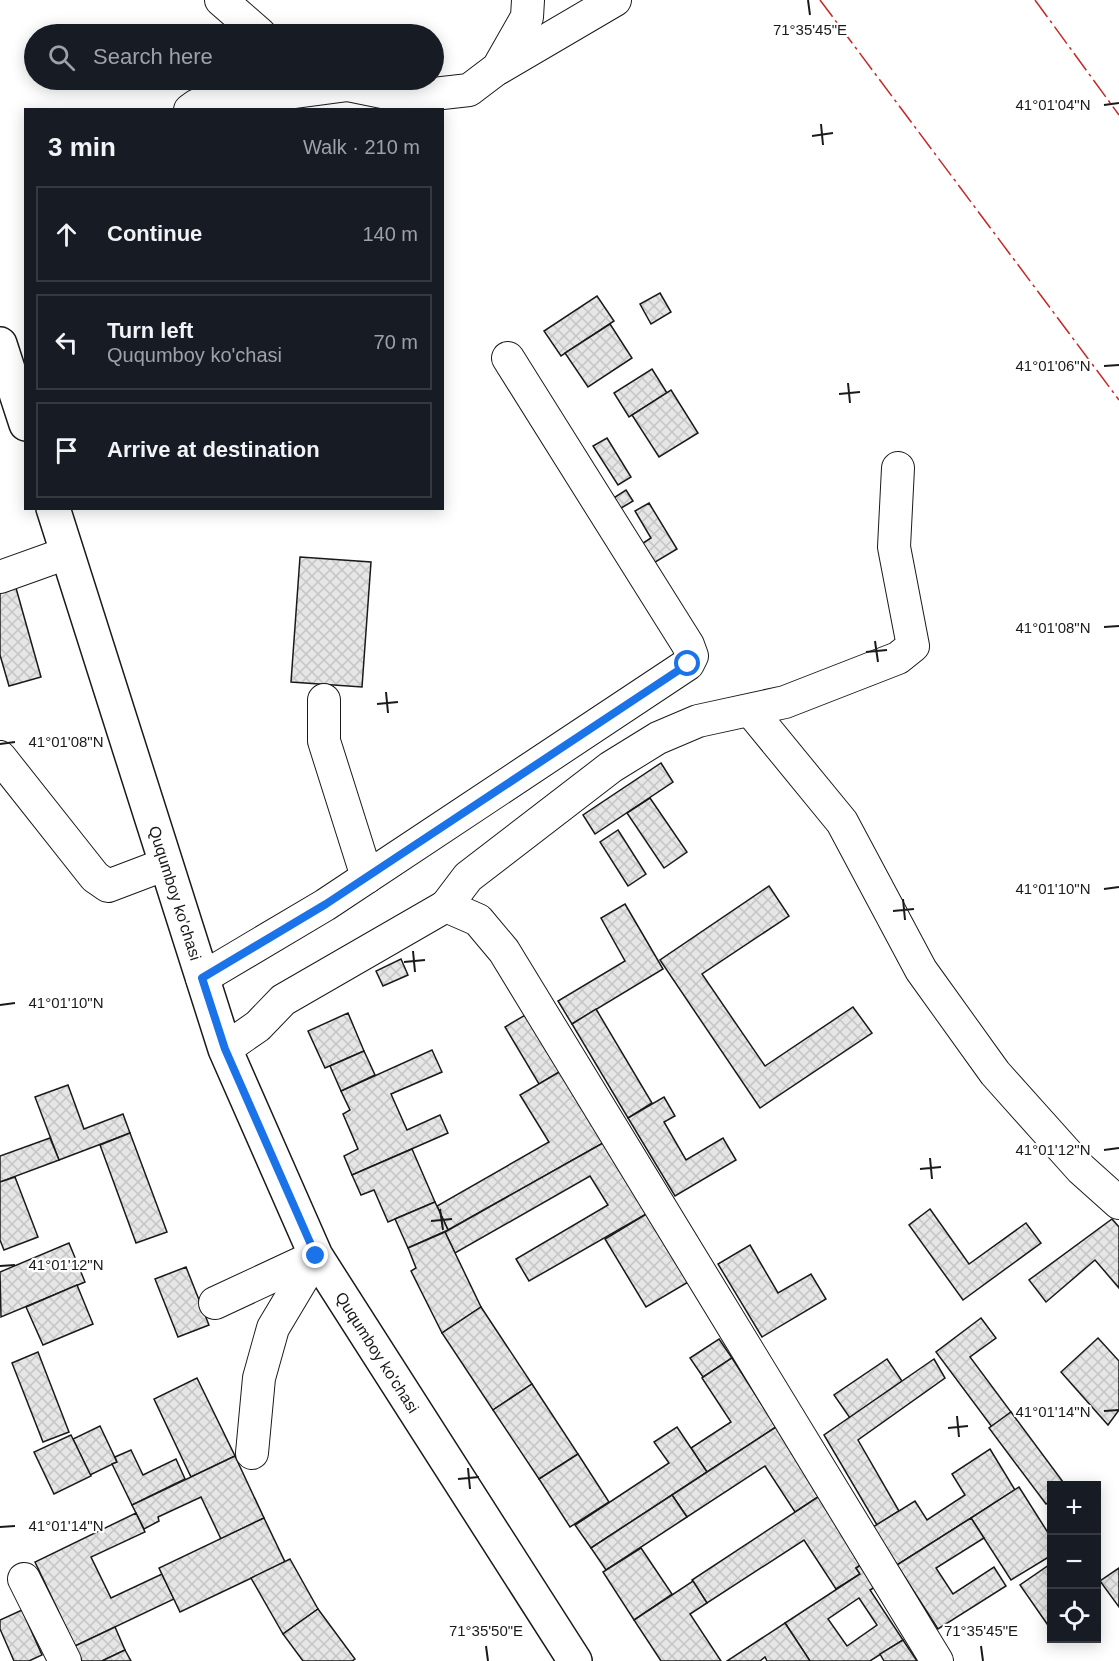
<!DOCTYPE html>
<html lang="en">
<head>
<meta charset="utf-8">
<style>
  :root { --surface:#171b24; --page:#20242c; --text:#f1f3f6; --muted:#9ea1a6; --line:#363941 }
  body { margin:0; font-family:Arial,sans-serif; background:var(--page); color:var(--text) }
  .controls { position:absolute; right:18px; bottom:18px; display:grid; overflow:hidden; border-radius:0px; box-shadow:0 3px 15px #0003 }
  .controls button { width:54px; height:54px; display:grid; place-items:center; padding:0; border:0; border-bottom:2px solid var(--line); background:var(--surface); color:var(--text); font:30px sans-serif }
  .stop { position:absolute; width:18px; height:18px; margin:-14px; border:4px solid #1a73e8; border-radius:50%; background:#fff }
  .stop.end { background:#1a73e8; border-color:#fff; box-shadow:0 2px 6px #0008 }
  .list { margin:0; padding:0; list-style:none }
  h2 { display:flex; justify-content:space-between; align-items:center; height:78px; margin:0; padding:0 24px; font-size:26px }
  h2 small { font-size:20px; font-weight:400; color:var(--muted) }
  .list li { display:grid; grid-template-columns:39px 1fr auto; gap:18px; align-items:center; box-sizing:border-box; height:96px; margin:0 12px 12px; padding:0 12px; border:2px solid var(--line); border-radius:0px }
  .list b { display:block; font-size:22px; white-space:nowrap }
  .list p { margin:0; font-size:20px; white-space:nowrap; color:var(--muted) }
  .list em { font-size:20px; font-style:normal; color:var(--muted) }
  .icon { flex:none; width:33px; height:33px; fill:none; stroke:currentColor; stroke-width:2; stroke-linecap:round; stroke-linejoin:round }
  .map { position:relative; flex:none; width:1119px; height:1661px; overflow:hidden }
  .search { position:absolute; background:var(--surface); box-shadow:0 3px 15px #0003; left:24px; top:24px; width:420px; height:66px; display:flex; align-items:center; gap:15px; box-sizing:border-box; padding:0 21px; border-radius:33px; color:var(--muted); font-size:22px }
  .panel { position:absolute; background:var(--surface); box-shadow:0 3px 15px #0003; left:24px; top:108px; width:420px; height:402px; border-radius:0px }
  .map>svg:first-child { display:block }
  .building { fill:url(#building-cross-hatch); stroke:#1a1a1a; stroke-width:1.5; fill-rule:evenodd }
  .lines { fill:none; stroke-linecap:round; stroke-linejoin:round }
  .minor-casing { stroke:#1a1a1a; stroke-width:34 }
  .major-casing { stroke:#1a1a1a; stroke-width:36 }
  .minor { stroke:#fff; stroke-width:32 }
  .major { stroke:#fff; stroke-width:33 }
  .power { stroke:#c62828; stroke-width:1.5; stroke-dasharray:21 4.5 3 4.5; stroke-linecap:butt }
  .route { stroke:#1a73e8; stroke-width:8 }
  .ticks { fill:none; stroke:#1a1a1a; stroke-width:2 }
  .labels { text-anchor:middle; stroke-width:4.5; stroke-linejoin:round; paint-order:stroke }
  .street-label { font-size:16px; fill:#1a1a1a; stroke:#fff }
  .ticks-label { font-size:15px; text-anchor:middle; fill:#1a1a1a; stroke:#fff; stroke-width:4.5; stroke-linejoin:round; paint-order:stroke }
</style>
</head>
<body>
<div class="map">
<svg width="1119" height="1661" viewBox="0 0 1119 1661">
  <defs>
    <pattern id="building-cross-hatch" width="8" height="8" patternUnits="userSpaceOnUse" patternTransform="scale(1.5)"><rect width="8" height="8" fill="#e6e6e6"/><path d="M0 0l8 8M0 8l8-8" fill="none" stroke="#c5c5c5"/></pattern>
  </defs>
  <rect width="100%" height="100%" fill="#fff"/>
  <g class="building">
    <path d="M660,293L671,312L651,324L640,304Z"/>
    <path d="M597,296L614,321L561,356L544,331Z"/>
    <path d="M610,324L632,358L588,387L565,353Z"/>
    <path d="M652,369L667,393L629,417L614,393Z"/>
    <path d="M671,390L698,433L659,457L632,415Z"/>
    <path d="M607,438L631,477L618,485L593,446Z"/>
    <path d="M626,490L633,501L618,510L612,499Z"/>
    <path d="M649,503L677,549L652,564L640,545L651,538L635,511Z"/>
    <path d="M300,557L371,562L362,687L291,682Z"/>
    <path d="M16,588L41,677L9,686L0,655V593Z"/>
    <path d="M661,763L673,782L595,834L583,815Z"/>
    <path d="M650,798L687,852L664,868L627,813Z"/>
    <path d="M618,830L646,874L628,886L600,842Z"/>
    <path d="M769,886L789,916L702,974L765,1066L853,1007L872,1033L760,1108L660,960Z"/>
    <path d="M625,904L663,969L572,1024L558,1001L625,961L601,918Z"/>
    <path d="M401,959L408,975L383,986L376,971Z"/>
    <path d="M596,1009L652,1103L628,1118L572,1024Z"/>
    <path d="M348,1013L364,1051L325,1068L308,1031Z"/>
    <path d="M527,1014L561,1071L539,1084L505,1027Z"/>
    <path d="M432,1050L442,1072L391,1094L407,1130L440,1115L448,1133L352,1175L344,1156L358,1149L343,1114L350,1110L341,1091Z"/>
    <path d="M364,1051L375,1075L341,1091L330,1066Z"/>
    <path d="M561,1071L603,1143L448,1230L437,1206L549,1142L520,1095Z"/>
    <path d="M68,1085L84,1129L123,1114L130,1133L59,1160L35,1097Z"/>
    <path d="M664,1097L675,1116L664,1122L686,1160L723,1138L736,1160L675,1196L628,1118Z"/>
    <path d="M130,1133L167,1232L136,1243L100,1145Z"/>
    <path d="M50,1138L59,1160L0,1182V1156Z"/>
    <path d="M603,1143L648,1213L529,1281L516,1259L608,1205L590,1176L455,1253L445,1232Z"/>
    <path d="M412,1149L435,1202L388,1222L374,1190L361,1195L352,1175Z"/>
    <path d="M15,1177L38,1237L4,1250L0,1240V1182Z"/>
    <path d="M435,1202L448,1230L408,1248L395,1219Z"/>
    <path d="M930,1209L969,1264L1026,1223L1041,1243L963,1300L909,1225Z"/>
    <path d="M648,1213L690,1281L646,1307L605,1239Z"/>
    <path d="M1112,1219L1119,1227V1288L1095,1260L1046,1302L1029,1280Z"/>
    <path d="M445,1232L481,1307L442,1333L411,1271L416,1268L408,1248Z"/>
    <path d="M69,1243L85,1282L1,1317L0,1272Z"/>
    <path d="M750,1245L778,1293L811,1274L826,1299L762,1337L718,1264Z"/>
    <path d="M186,1267L209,1325L178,1337L155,1279Z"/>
    <path d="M77,1285L93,1324L43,1345L26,1307Z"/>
    <path d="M481,1307L532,1384L493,1410L442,1333Z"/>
    <path d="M981,1318L996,1338L970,1357L1011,1412L992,1427L936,1352Z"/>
    <path d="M1098,1338L1119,1361V1410L1108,1425L1061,1372Z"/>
    <path d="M719,1339L732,1358L703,1377L690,1358Z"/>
    <path d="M38,1352L69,1432L43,1442L12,1363Z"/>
    <path d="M732,1358L776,1427L707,1472L691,1448L731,1422L702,1378Z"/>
    <path d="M887,1359L902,1381L850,1418L834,1395Z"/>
    <path d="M934,1359L945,1378L858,1440L899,1511L877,1525L824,1435Z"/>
    <path d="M197,1378L235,1456L191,1477L154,1399Z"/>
    <path d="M532,1384L578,1454L539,1479L493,1410Z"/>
    <path d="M1011,1412L1066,1486H1052V1500L1046,1504L989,1428Z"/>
    <path d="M100,1426L117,1462L90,1475L73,1439Z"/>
    <path d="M677,1427L707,1472L591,1548L575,1525L669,1463L654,1442Z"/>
    <path d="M776,1427L821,1495L795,1512L765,1466L687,1517L672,1495Z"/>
    <path d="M71,1435L91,1476L54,1494L34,1452Z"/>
    <path d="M990,1449L1015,1490L897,1565L873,1527L915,1501L927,1520L965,1495L952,1474Z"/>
    <path d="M131,1450L143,1475L176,1459L185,1479L132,1505L112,1464L117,1462L115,1457Z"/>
    <path d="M578,1454L609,1502L570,1527L539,1479Z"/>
    <path d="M235,1456L264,1518L221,1539L201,1497L158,1517L159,1521L144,1529L132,1505Z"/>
    <path d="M1019,1487L1052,1539V1555L1011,1580L971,1518Z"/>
    <path d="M672,1495L687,1517L606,1570L591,1548Z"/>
    <path d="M821,1495L865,1562L856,1568L860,1574L836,1589L804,1540L707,1603L692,1580Z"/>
    <path d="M136,1513L145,1532L91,1557L111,1598L162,1574L174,1599L75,1646L35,1562Z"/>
    <path d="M264,1518L285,1562L180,1612L159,1568Z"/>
    <path d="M971,1518L984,1538L936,1568L953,1594L994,1567L1006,1586L938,1629L897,1565Z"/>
    <path d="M641,1548L672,1594L634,1620L603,1572Z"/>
    <path d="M290,1559L318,1609L283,1634L251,1578Z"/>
    <path d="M867,1561L882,1583L870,1590L903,1640L870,1661H810L785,1623L860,1574L856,1568ZM859,1598L877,1625L847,1646L828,1619Z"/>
    <path d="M1052,1563V1631L1020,1585Z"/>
    <path d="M1119,1568V1607L1100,1581Z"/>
    <path d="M693,1581L707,1603L690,1614L721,1661H661L634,1620Z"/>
    <path d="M318,1609L355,1659L352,1661H303L283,1634Z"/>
    <path d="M22,1610L42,1655L29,1661H14L0,1629V1620Z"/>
    <path d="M785,1623L810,1661H767L765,1657L760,1661H727Z"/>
    <path d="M115,1627L125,1650L102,1661H82L75,1646Z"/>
    <path d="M903,1640L917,1661H884L880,1654Z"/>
    <path d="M125,1650L131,1661H102Z"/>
  </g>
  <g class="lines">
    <g class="minor-casing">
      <g id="minor">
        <path d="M221,0L260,34"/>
        <path d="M499,68L615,0"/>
        <path d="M336,80L348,85L407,97L469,90L498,68L527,17L528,0"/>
        <path d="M190,110L197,105L348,85"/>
        <path d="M0,577L67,553"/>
        <path d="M324,700V741L367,877"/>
        <path d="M751,711L842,822L921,970L995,1073L1081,1169L1119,1203"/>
        <path d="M0,757L95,877L108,886L166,864"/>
        <path d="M446,906L468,877L611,767L658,738L698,721L785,702L898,658L913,646L894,547L898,468"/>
        <path d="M202,978L325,905L688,664L692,656L688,645L508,358"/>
        <path d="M225,1049L258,1026L283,1000L446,906L478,920L504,951L937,1661"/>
        <path d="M215,1303L316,1256"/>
        <path d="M252,1453L259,1378L273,1328L316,1256"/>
        <path d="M24,1579L65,1661"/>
      </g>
    </g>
    <g class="major-casing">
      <g id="major">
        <path d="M0,344L26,424"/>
        <path id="s1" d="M53,508L225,1049L316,1256L575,1661"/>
      </g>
    </g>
    <use href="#minor" class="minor"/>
    <use href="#major" class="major"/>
    <g class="power">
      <path d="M820,0L1119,400"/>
      <path d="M1035,0L1119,115"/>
    </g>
  </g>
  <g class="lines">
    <path class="route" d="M316,1256L225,1049L202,978L326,904L688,664"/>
  </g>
  <path class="ticks" d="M808,0L810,15M1104,105L1119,103M821,124L823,145M812,136L833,133M1104,366L1119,365M848,383L850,403M839,394L860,392M1104,627L1119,626M875,641L878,662M866,652L887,650M386,692L388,713M377,704L398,702M0,744L15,742M1104,889L1119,887M903,899L905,920M893,911L914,909M413,951L415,972M404,962L425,960M0,1005L15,1003M1104,1150L1119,1148M930,1158L932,1179M920,1169L941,1167M440,1209L443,1230M431,1221L452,1219M0,1266L15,1265M1104,1411L1119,1410M957,1416L959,1437M948,1428L968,1426M468,1468L470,1489M458,1479L479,1477M0,1527L15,1526M486,1646L488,1661M981,1646L983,1661"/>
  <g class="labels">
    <g class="street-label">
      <text dy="6" stroke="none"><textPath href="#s1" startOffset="404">Ququmboy ko'chasi</textPath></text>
      <text dy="6" stroke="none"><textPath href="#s1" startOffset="908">Ququmboy ko'chasi</textPath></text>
    </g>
  </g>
  <g class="ticks-label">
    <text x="810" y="35">71°35'45"E</text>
    <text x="1053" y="110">41°01'04"N</text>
    <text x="1053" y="371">41°01'06"N</text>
    <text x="1053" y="633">41°01'08"N</text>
    <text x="66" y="747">41°01'08"N</text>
    <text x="1053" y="894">41°01'10"N</text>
    <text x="66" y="1008">41°01'10"N</text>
    <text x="1053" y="1155">41°01'12"N</text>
    <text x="66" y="1270">41°01'12"N</text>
    <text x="1053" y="1417">41°01'14"N</text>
    <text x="66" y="1531">41°01'14"N</text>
    <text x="486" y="1636">71°35'50"E</text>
    <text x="981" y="1636">71°35'45"E</text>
  </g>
</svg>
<div class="controls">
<button>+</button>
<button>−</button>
<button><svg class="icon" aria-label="locate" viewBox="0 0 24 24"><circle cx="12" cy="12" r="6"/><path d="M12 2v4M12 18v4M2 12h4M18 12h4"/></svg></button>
</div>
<div class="stop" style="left:688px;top:664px"></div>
<div class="stop end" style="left:316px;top:1256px"></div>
<div class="search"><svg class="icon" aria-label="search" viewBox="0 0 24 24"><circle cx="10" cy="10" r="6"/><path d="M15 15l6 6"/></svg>Search here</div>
<section class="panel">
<h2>3 min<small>Walk · 210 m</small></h2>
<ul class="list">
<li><svg class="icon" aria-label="ahead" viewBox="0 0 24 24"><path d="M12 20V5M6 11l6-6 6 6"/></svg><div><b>Continue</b></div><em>140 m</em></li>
<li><svg class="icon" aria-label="left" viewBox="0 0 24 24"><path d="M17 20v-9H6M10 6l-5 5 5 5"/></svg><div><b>Turn left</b><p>Ququmboy ko'chasi</p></div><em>70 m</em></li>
<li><svg class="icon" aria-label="arrive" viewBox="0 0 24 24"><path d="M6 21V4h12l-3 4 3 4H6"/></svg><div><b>Arrive at destination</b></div></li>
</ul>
</section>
</div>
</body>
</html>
